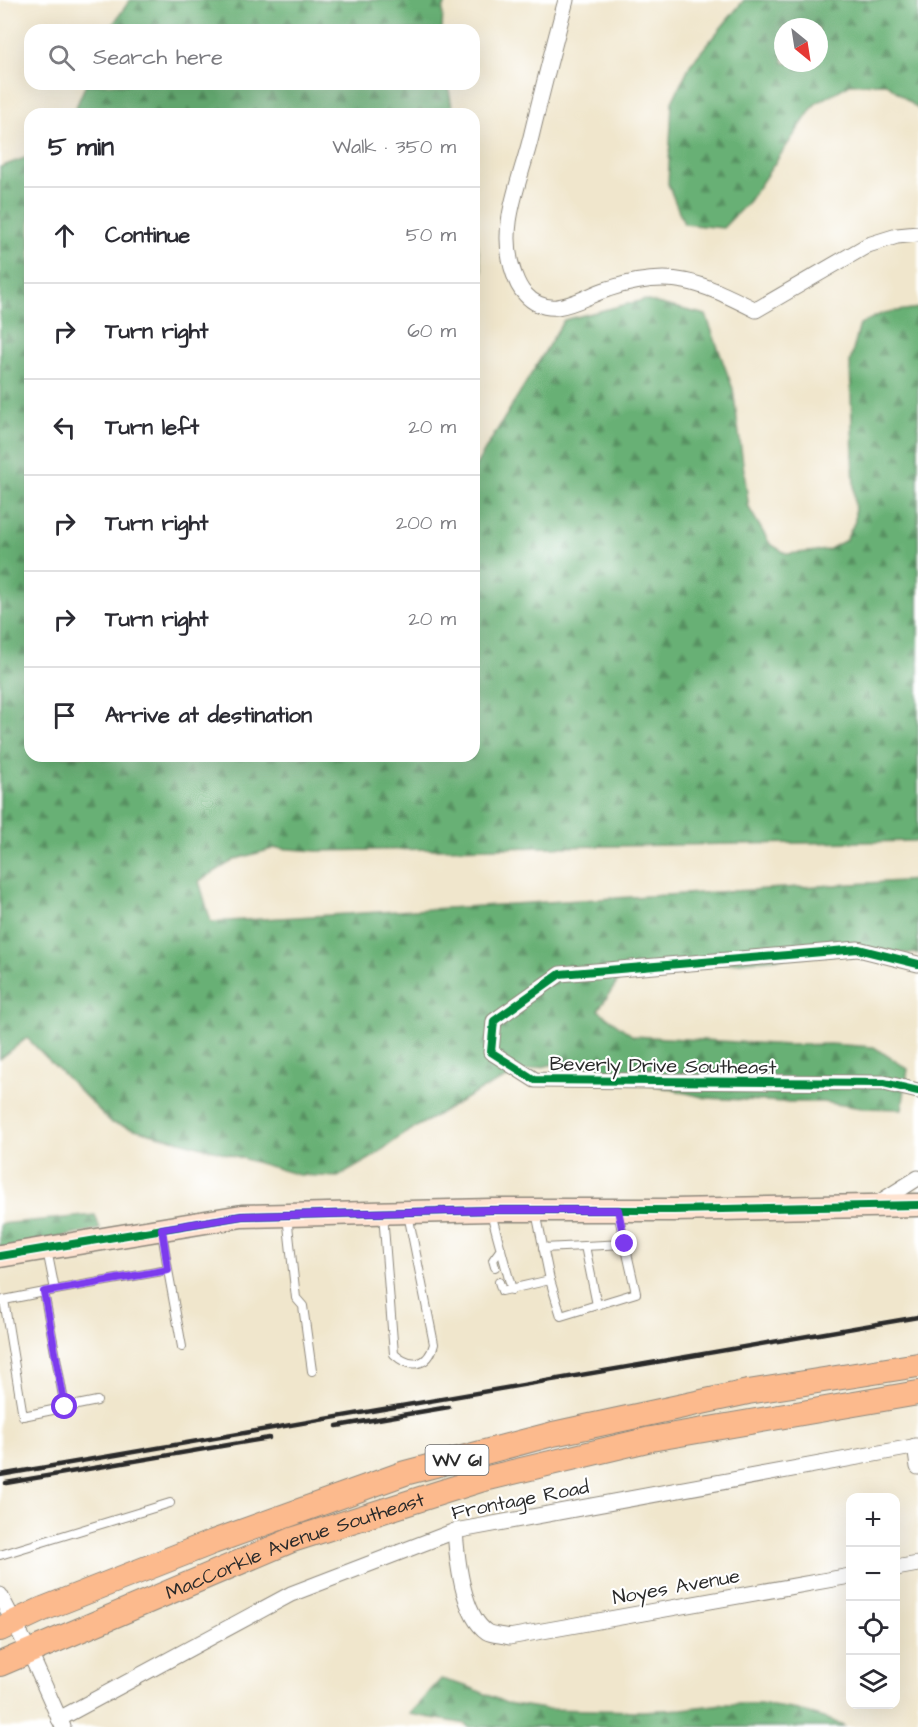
<!DOCTYPE html>
<html lang="en">
<head>
<meta charset="utf-8">
<style>
  :root { --surface:#fff; --page:#f2f2f3; --text:#2b2b33; --muted:#7c7c81; --line:#e1e1e2 }
  body { margin:0; font-family:"Architects Daughter",sans-serif; background:var(--page); color:var(--text) }
  .controls { position:absolute; right:18px; bottom:18px; display:grid; overflow:hidden; border-radius:12px; box-shadow:0 6px 24px #0002 }
  .controls button { width:54px; height:54px; display:grid; place-items:center; padding:0; border:0; border-bottom:2px solid var(--line); background:var(--surface); color:var(--text); font:30px sans-serif }
  .compass { position:absolute; left:774px; top:18px; width:54px; height:54px; border-radius:50%; background:var(--surface); box-shadow:0 6px 24px #0002; rotate:150deg }
  .stop { position:absolute; width:18px; height:18px; margin:-14px; border:4px solid #7c3aed; border-radius:50%; background:#fff }
  .stop.end { background:#7c3aed; border-color:#fff; box-shadow:0 2px 6px #0008 }
  .list { margin:0; padding:0; list-style:none }
  h2 { display:flex; justify-content:space-between; align-items:center; height:78px; margin:0; padding:0 24px; font-size:26px }
  h2 small { font-size:20px; font-weight:400; color:var(--muted) }
  .list li { display:grid; grid-template-columns:39px 1fr auto; gap:18px; align-items:center; box-sizing:border-box; height:96px; padding:0 24px; border-top:2px solid var(--line) }
  .list b { display:block; font-size:22px; white-space:nowrap }
  .list em { font-size:20px; font-style:normal; color:var(--muted) }
  .icon { flex:none; width:33px; height:33px; fill:none; stroke:currentColor; stroke-width:2; stroke-linecap:round; stroke-linejoin:round }
  .map { position:relative; flex:none; width:918px; height:1727px; overflow:hidden }
  .search { position:absolute; background:var(--surface); box-shadow:0 6px 24px #0002; left:24px; top:24px; width:456px; height:66px; display:flex; align-items:center; gap:15px; box-sizing:border-box; padding:0 21px; border-radius:18px; color:var(--muted); font-size:22px }
  .panel { position:absolute; background:var(--surface); box-shadow:0 6px 24px #0002; left:24px; top:108px; width:456px; height:654px; border-radius:18px }
  .map>svg:first-child { display:block }
  .forest { fill:url(#forest-firs); stroke:#4a6e50; stroke-width:1.5; fill-rule:evenodd }
  .lines { fill:none; stroke-linecap:round; stroke-linejoin:round }
  .lane-casing { stroke:#8e887c; stroke-width:10 }
  .street-casing { stroke:#8e887c; stroke-width:17 }
  .secondary-casing { stroke:#8e887c; stroke-width:25 }
  .primary-casing { stroke:#8e887c; stroke-width:26 }
  .lane { stroke:#fff; stroke-width:8 }
  .street { stroke:#fff; stroke-width:15 }
  .secondary { stroke:#fee3d1; stroke-width:22 }
  .primary { stroke:#fcba8d; stroke-width:24 }
  .rail { stroke:#2b2b2b; stroke-width:4.5 }
  .cycleway-casing { stroke:#fff; stroke-width:11 }
  .cycleway { stroke:#00873e; stroke-width:8 }
  .route { stroke:#7c3aed; stroke-width:8 }
  .labels { text-anchor:middle; stroke-width:4.5; stroke-linejoin:round; paint-order:stroke }
  .shield { fill:#fff; stroke:#6b6b6b; stroke-width:1.5 }
  .shield-label { font-size:18px; font-weight:bold; fill:#2b2b2b }
  .street-label { font-size:20px; fill:#2b2b2b; stroke:#fff }
</style>
</head>
<body>
<div class="map">
<svg width="918" height="1727" viewBox="0 0 918 1727">
  <defs>
    <pattern id="forest-firs" width="22" height="20" patternUnits="userSpaceOnUse" patternTransform="scale(1.5)"><rect width="22" height="20" fill="#68b075"/><path d="M5 1l3.5 6h-7zM16 11l3.5 6h-7z" fill="#568f60"/></pattern>
  </defs>
  <rect width="100%" height="100%" fill="#fff"/>
  <filter id="ink" filterUnits="userSpaceOnUse"><feTurbulence type="fractalNoise" baseFrequency=".0167" numOctaves="2"/><feDisplacementMap in="SourceGraphic" scale="12" xChannelSelector="R" yChannelSelector="G"/><feConvolveMatrix kernelMatrix="1 2 1 2 8 2 1 2 1" color-interpolation-filters="sRGB"/></filter>
  <filter id="wash" filterUnits="userSpaceOnUse"><feTurbulence type="fractalNoise" baseFrequency=".008" numOctaves="4" result="noise"/><feDisplacementMap in="SourceGraphic" scale="24" xChannelSelector="R" yChannelSelector="G"/><feGaussianBlur stdDeviation="1.35" result="paint"/><feColorMatrix in="noise" values="0 0 0 0 0 0 0 0 0 0 0 0 0 0 0 0 0 1.4 0 .05"/><feComposite in="paint" operator="in"/></filter>
  <g filter="url(#wash)">
    <rect width="100%" height="100%" fill="#f0e6cc"/>
    <g class="forest">
      <path d="M130,0H448L443,8L442,30H109Z"/>
      <path d="M744,0H918V109L886,83L850,84L815,104L749,201L723,228L684,224L668,184L672,102L690,65ZM783,27H819V63H783Z"/>
      <path d="M86,84H448L453,114H73Z"/>
      <path d="M30,156V756H474V468L564,320L644,300L706,315L733,389L749,508L770,544L787,554L828,550L846,540L855,521L850,362L860,324L883,313L918,308V841L317,851L276,848L236,859L199,881L211,922L918,880V954L862,950L658,970L621,977L598,1010L633,1036L789,1045L830,1044L874,1047L908,1069L902,1109L862,1108L822,1102H783L706,1098L594,1070L554,1064L518,1073L477,1092L404,1134L371,1158L338,1177L299,1175L221,1152L112,1123L27,1038L0,1059V167Z"/>
      <path d="M474,228L482,271L483,309L474,325Z"/>
      <path d="M95,1215L100,1229L0,1250V1224Z"/>
      <path d="M441,1679L469,1687L506,1703L545,1709L642,1711L683,1709L722,1704H760L798,1710L833,1721L845,1727H468L466,1724L409,1714Z"/>
    </g>
  </g>
  <g filter="url(#ink)">
    <g class="lines">
      <g class="lane-casing">
        <g id="lane">
          <path d="M536,1212L550,1280L561,1316L636,1293L618,1213"/>
          <path d="M491,1213L512,1290"/>
          <path d="M383,1214L394,1354C409,1368 428,1368 434,1344L408,1214"/>
          <path d="M287,1216L296,1298L303,1306L312,1371"/>
          <path d="M585,1246L597,1305"/>
          <path d="M543,1248L625,1244"/>
          <path d="M47,1250L55,1290L168,1270L162,1232"/>
          <path d="M495,1267L493,1260L501,1249"/>
          <path d="M168,1270L182,1347"/>
          <path d="M499,1282L502,1291L550,1280"/>
          <path d="M55,1290L4,1300L23,1416L97,1401"/>
          <path d="M44,1292L65,1407"/>
          <path d="M0,1555L170,1503"/>
        </g>
      </g>
      <g class="street-casing">
        <g id="street">
          <path d="M566,0C554,45 542,91 531,137C520,183 497,227 514,274C517,282 519,288 525,294C533,303 544,308 557,307C575,305 591,294 608,289C672,268 700,282 756,310L868,245L897,236L918,234"/>
          <path d="M918,964L858,949L560,974L494,1021L491,1052L535,1080L884,1083L918,1091"/>
          <path d="M875,1205L918,1178"/>
          <path d="M915,1446L918,1467"/>
          <path d="M455,1531C457,1558 462,1615 487,1632C492,1635 503,1635 509,1637L850,1576"/>
          <path d="M896,1568L918,1564"/>
          <path d="M0,1595L29,1651L63,1727"/>
          <path d="M59,1719L291,1594L455,1531L918,1446"/>
        </g>
      </g>
      <g class="secondary-casing">
        <path id="secondary" d="M0,1256L242,1216L491,1210H674L918,1205"/>
      </g>
      <g class="primary-casing">
        <g id="primary">
          <path d="M0,1629L43,1609L213,1542L405,1473L553,1434L748,1392L918,1365"/>
          <path id="s1" d="M0,1664L292,1540L480,1480L651,1439L918,1393"/>
        </g>
      </g>
      <use href="#lane" class="lane"/>
      <use href="#street" class="street"/>
      <use href="#secondary" class="secondary"/>
      <use href="#primary" class="primary"/>
      <g class="rail">
        <path d="M337,1426L449,1407"/>
        <path d="M0,1475L918,1317"/>
        <path d="M6,1483L269,1438"/>
      </g>
      <g class="cycleway-casing">
        <g id="cycleway">
          <path d="M918,964L858,949L560,974L494,1021L491,1052L535,1080L884,1083L918,1091"/>
          <path d="M0,1256L242,1216L491,1210H674L918,1205"/>
        </g>
      </g>
      <use href="#cycleway" class="cycleway"/>
    </g>
  </g>
  <g class="lines" filter="url(#ink)">
    <path class="route" d="M65,1407L44,1292L168,1270L162,1229L242,1216L491,1210H618L625,1244"/>
  </g>
  <g class="labels">
    <rect class="shield" x="425.5" y="1445" width="63" height="30" rx="4.5"/>
    <g class="shield-label">
      <text x="457" y="1466">WV 61</text>
    </g>
    <g class="street-label">
      <text transform="translate(663 1065) rotate(1)" y="7">Beverly Drive Southeast</text>
      <text transform="translate(520 1499) rotate(-11)" y="7">Frontage Road</text>
      <text dy="7" stroke="none"><textPath href="#s1" startOffset="318">MacCorkle Avenue Southeast</textPath></text>
      <text transform="translate(676 1586) rotate(-10)" y="7">Noyes Avenue</text>
    </g>
  </g>
</svg>
<div class="controls">
<button>+</button>
<button>−</button>
<button><svg class="icon" aria-label="locate" viewBox="0 0 24 24"><circle cx="12" cy="12" r="6"/><path d="M12 2v4M12 18v4M2 12h4M18 12h4"/></svg></button>
<button><svg class="icon" aria-label="layers" viewBox="0 0 24 24"><path d="M12 4l9 5-9 5-9-5zM3 14l9 5 9-5"/></svg></button>
</div>
<svg class="compass" viewBox="-18 -18 36 36"><path d="M0-13l5 13h-10z" fill="#e53935"/><path d="M0 13l5-13h-10z" fill="#7c7c81"/></svg>
<div class="stop" style="left:65px;top:1407px"></div>
<div class="stop end" style="left:625px;top:1244px"></div>
<div class="search"><svg class="icon" aria-label="search" viewBox="0 0 24 24"><circle cx="10" cy="10" r="6"/><path d="M15 15l6 6"/></svg>Search here</div>
<section class="panel">
<h2>5 min<small>Walk · 350 m</small></h2>
<ul class="list">
<li><svg class="icon" aria-label="ahead" viewBox="0 0 24 24"><path d="M12 20V5M6 11l6-6 6 6"/></svg><div><b>Continue</b></div><em>50 m</em></li>
<li><svg class="icon" aria-label="right" viewBox="0 0 24 24"><path d="M7 20v-9h11M14 6l5 5-5 5"/></svg><div><b>Turn right</b></div><em>60 m</em></li>
<li><svg class="icon" aria-label="left" viewBox="0 0 24 24"><path d="M17 20v-9H6M10 6l-5 5 5 5"/></svg><div><b>Turn left</b></div><em>20 m</em></li>
<li><svg class="icon" aria-label="right" viewBox="0 0 24 24"><path d="M7 20v-9h11M14 6l5 5-5 5"/></svg><div><b>Turn right</b></div><em>200 m</em></li>
<li><svg class="icon" aria-label="right" viewBox="0 0 24 24"><path d="M7 20v-9h11M14 6l5 5-5 5"/></svg><div><b>Turn right</b></div><em>20 m</em></li>
<li><svg class="icon" aria-label="arrive" viewBox="0 0 24 24"><path d="M6 21V4h12l-3 4 3 4H6"/></svg><div><b>Arrive at destination</b></div></li>
</ul>
</section>
</div>
</body>
</html>
